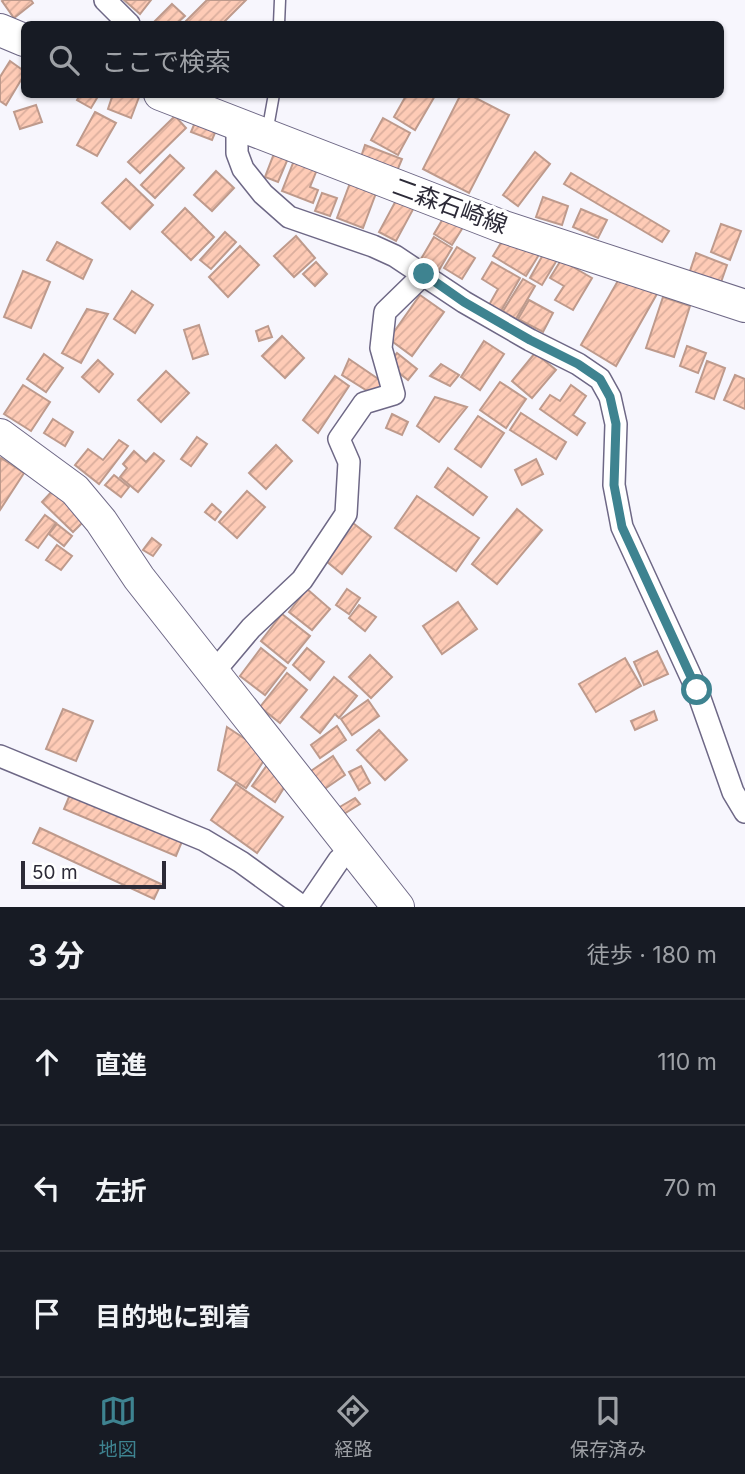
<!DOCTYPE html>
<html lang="ja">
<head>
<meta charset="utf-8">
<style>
  :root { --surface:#171b24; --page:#20242c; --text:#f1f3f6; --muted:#9ea1a6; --line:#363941; --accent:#3e8390 }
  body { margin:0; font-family:Inter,"Noto Sans JP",sans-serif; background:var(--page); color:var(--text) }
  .scale { position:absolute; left:21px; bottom:18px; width:145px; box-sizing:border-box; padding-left:7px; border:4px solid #2c2a37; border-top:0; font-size:19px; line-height:24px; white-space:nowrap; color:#2c2a37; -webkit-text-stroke:5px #fff; paint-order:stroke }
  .stop { position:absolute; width:21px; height:21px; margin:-16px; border:5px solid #3e8390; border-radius:50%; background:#fff }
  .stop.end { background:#3e8390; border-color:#fff; box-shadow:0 2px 7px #0008 }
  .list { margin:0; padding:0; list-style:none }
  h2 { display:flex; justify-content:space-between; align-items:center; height:91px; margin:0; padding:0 28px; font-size:30px }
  h2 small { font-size:23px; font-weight:400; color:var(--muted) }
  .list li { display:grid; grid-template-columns:46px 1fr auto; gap:21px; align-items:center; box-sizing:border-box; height:126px; padding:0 28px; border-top:2px solid var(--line) }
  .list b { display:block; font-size:26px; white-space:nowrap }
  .list em { font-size:23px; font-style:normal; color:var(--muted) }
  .icon { flex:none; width:38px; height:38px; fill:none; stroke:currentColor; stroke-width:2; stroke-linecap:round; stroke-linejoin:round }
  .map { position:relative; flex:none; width:745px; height:907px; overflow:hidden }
  .search { position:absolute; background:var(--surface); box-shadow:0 2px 5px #0004; left:21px; right:21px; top:21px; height:77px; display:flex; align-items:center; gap:18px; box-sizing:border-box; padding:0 24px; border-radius:10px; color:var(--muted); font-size:26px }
  .sheet { height:469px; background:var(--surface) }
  nav { display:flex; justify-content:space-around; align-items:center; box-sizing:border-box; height:98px; border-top:2px solid var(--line); background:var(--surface); font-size:19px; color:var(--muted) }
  nav a { display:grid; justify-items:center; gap:4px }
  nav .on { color:var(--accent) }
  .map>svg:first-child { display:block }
  .building { fill:url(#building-hatch); stroke:#be9a8c; stroke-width:2 }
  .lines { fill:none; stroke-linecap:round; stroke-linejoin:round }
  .lane-casing { stroke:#6e6886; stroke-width:13 }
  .street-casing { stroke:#6e6886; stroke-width:24 }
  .secondary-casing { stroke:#6e6886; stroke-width:34 }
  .lane { stroke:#fff; stroke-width:10 }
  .street { stroke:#fff; stroke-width:21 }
  .secondary { stroke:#fff; stroke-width:32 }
  .route { stroke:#3e8390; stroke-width:9 }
  .labels { text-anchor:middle; stroke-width:7; stroke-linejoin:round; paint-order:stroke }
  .street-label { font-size:24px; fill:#2c2a37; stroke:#fff }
</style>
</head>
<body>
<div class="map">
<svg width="745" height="907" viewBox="0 0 745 907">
  <defs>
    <pattern id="building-hatch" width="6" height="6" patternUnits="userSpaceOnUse" patternTransform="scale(1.75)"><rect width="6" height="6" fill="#fecbb6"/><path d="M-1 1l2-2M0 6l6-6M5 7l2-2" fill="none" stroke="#daae9d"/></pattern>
  </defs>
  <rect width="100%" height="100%" fill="#f7f6fd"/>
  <g class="building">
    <path d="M4,0H31L33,3L14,18L2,1Z"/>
    <path d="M124,0H151L140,14Z"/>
    <path d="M207,0H246L222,24H183Z"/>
    <path d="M172,4L185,16L176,24H154L153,23Z"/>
    <path d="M10,61L24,71V75L6,105L0,101V77Z"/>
    <path d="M80,94H92L97,98L91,108L77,100Z"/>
    <path d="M113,94H132L139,97L131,118L108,109Z"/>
    <path d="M407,94H436L415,130L394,117Z"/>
    <path d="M461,94H468L509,115L469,193L423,169Z"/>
    <path d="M36,105L42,122L20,129L14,112Z"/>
    <path d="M95,112L116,123L97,156L77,145Z"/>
    <path d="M175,116L186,128L140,173L128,162Z"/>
    <path d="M383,118L410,133L398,155L371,140Z"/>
    <path d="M196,120L217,128L212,140L191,132Z"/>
    <path d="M365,145L402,159L397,171L361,157Z"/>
    <path d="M275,151L289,156L278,182L265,177Z"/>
    <path d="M535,152L550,164L518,206L503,195Z"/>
    <path d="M170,155L184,168L155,198L141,185Z"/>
    <path d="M295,158L318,167L310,187L318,190L313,203L282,191Z"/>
    <path d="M216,171L234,188L212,211L194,195Z"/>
    <path d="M571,173L669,231L662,242L564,184Z"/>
    <path d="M126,179L153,205L130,229L102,203Z"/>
    <path d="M350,183L376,193L363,228L337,218Z"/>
    <path d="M322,193L337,198L330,216L315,211Z"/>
    <path d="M400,193L417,202L396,241L379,232Z"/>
    <path d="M543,197L568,206L562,225L536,217Z"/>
    <path d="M185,208L214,237L191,260L162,232Z"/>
    <path d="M581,209L607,220L598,238L573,227Z"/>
    <path d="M447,212L465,224L452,245L434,234Z"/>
    <path d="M721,224L741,231L730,260L711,252Z"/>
    <path d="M225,232L236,242L211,269L200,260Z"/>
    <path d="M507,233L540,253L526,276L493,256Z"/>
    <path d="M296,236L315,258L294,277L274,256Z"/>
    <path d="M434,237L452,248L439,270L421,259Z"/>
    <path d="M57,242L92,260L83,279L47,260Z"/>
    <path d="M240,246L259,265L228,297L209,277Z"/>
    <path d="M457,247L475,258L462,279L444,268Z"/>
    <path d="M544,253L557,260L542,285L530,278Z"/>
    <path d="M696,253L727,265L720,285L689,274Z"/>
    <path d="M561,260L592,278L573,310L555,300L564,286L550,278Z"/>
    <path d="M316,262L327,274L315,286L303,274Z"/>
    <path d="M492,262L520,278L501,311L489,305L498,289L482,279Z"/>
    <path d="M23,271L50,282L31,328L4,317Z"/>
    <path d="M623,272L658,292L616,366L581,345Z"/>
    <path d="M523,279L535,286L516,319L503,311Z"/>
    <path d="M132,291L153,305L135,333L114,319Z"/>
    <path d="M420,295L444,312L412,356L389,339Z"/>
    <path d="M663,297L690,306L674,357L646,348Z"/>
    <path d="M529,300L553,313L543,332L518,319Z"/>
    <path d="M87,309L108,314L81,363L62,353Z"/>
    <path d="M199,325L208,354L193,359L184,330Z"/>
    <path d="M268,326L272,337L259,341L256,331Z"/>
    <path d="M282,336L304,358L285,378L262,356Z"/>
    <path d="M484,341L504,354L480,390L461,377Z"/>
    <path d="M687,346L706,353L698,373L680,366Z"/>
    <path d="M397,353L417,369L408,380L388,364Z"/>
    <path d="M535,353L556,370L532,398L512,381Z"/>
    <path d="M44,354L63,368L46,392L27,379Z"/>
    <path d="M349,359L387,385L377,397L342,375Z"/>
    <path d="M98,360L113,374L99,392L82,377Z"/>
    <path d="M707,361L725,368L714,399L696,392Z"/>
    <path d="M441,364L459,375L450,386L430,376Z"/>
    <path d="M166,371L189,393L161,422L138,400Z"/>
    <path d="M735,375L745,379V409L724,400Z"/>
    <path d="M335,376L349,386L318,433L303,420Z"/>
    <path d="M500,382L526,399L506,428L480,410Z"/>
    <path d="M23,385L50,402L31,431L4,414Z"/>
    <path d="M571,385L586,396L573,415L585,423L577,435L540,409L550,395L560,401Z"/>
    <path d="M435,397L467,407L439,442L417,426Z"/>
    <path d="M521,413L566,442L556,459L510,430Z"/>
    <path d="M392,414L408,422L402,435L386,428Z"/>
    <path d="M478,416L504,433L481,467L455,449Z"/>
    <path d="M53,419L73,432L65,446L44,433Z"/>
    <path d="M197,437L207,444L191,466L181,459Z"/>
    <path d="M119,440L128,446L99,484L75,465L88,449L103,460Z"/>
    <path d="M276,445L292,461L266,489L249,473Z"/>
    <path d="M134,451L146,462L154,453L164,461L138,492L120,477L127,468L123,464Z"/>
    <path d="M1,458L24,473L0,510V461Z"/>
    <path d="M536,459L543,474L522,485L515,470Z"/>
    <path d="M448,468L487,497L473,515L435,487Z"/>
    <path d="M114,475L129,487L121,497L105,485Z"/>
    <path d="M56,487L88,517L73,532L42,502Z"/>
    <path d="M247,491L265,507L237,538L219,522Z"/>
    <path d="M417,496L479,538L456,571L395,528Z"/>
    <path d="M212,504L221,512L215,520L205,512Z"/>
    <path d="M517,509L542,530L497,584L472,564Z"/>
    <path d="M45,515L56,523L38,548L26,540Z"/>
    <path d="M349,520L371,537L342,574L320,556Z"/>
    <path d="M57,524L72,536L64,546L49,534Z"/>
    <path d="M152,538L161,545L153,556L143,550Z"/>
    <path d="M57,545L72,556L61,570L46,560Z"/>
    <path d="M307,589L330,609L312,630L289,612Z"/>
    <path d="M347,589L360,598L349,614L336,605Z"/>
    <path d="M458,602L477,629L442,654L423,626Z"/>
    <path d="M359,605L376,617L365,631L349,618Z"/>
    <path d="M282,614L310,636L288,663L261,641Z"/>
    <path d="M261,648L286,668L265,695L240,676Z"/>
    <path d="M307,648L324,662L310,680L293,665Z"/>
    <path d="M657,651L668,674L644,685L634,662Z"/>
    <path d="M370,655L392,677L371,698L349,677Z"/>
    <path d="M625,658L641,686L596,712L579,684Z"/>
    <path d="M287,673L307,690L280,723L260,707Z"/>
    <path d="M334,677L357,696L339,718L335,714L320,733L301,717Z"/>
    <path d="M368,700L379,716L352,735L341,719Z"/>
    <path d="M63,709L93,721L76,761L46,749Z"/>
    <path d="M654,711L657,720L635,730L631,721Z"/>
    <path d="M337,726L346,740L320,758L311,745Z"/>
    <path d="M227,727L268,754L246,788L218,770Z"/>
    <path d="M379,730L407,760L385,780L357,750Z"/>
    <path d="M333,756L345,775L320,792L308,773Z"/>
    <path d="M272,758L287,783L275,802L252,786Z"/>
    <path d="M361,766L370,783L359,790L349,772Z"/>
    <path d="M236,784L283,817L257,853L211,820Z"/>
    <path d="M71,792L183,839L176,856L64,809Z"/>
    <path d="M355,798L360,804L342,815L338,808Z"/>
    <path d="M40,828L161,884L154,899L33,843Z"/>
  </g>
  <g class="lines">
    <g class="lane-casing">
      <g id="lane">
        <path d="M279,24L280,0"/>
        <path d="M267,133L274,94"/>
      </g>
    </g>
    <g class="street-casing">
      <g id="street">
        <path d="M105,0L129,24"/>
        <path d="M237,126V153L243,169L263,194L289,217L373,246L395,256L464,302L530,340L578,364L600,379L610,397L616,424L614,485L622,527L697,690L733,792L745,812"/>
        <path d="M213,673L251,628L302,580L346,514L349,462L339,439L364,403L394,394L381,348L385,312L424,274"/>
        <path d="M0,756L204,840L241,862L303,907"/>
        <path d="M307,907L339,860L352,848"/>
      </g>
    </g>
    <g class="secondary-casing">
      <g id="secondary">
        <path d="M0,30L24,40"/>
        <path d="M160,94L501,226L745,306"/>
        <path d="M0,435L75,490L101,521L139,578L398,907"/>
      </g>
    </g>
    <use href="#lane" class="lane"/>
    <use href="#street" class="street"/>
    <use href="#secondary" class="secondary"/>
  </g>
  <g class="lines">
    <path class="route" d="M424,274L464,302L530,340L578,364L600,379L610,397L616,424L614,485L622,527L697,690"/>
  </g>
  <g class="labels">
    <g class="street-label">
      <text transform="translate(450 206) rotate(20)" y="8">二森石崎線</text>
    </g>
  </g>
</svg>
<div class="scale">50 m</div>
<div class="stop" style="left:697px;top:690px"></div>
<div class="stop end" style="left:424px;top:274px"></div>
<div class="search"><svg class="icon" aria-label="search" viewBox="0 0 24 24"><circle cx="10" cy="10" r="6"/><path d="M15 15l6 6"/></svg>ここで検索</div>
</div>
<section class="sheet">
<h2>3 分<small>徒歩 · 180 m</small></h2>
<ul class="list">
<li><svg class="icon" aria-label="ahead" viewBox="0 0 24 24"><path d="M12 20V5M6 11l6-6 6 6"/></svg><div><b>直進</b></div><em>110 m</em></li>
<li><svg class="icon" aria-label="left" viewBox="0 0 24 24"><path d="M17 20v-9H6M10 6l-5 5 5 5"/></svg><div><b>左折</b></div><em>70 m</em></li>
<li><svg class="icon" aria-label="arrive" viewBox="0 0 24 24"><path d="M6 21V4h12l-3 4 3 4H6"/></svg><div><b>目的地に到着</b></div></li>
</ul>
</section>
<nav>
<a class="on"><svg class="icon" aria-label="map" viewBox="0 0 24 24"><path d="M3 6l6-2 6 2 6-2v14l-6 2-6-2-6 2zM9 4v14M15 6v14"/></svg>地図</a>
<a><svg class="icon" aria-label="directions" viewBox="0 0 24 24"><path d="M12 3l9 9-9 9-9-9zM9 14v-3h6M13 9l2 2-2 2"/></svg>経路</a>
<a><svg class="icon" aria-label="saved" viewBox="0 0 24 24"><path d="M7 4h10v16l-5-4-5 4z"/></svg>保存済み</a>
</nav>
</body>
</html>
